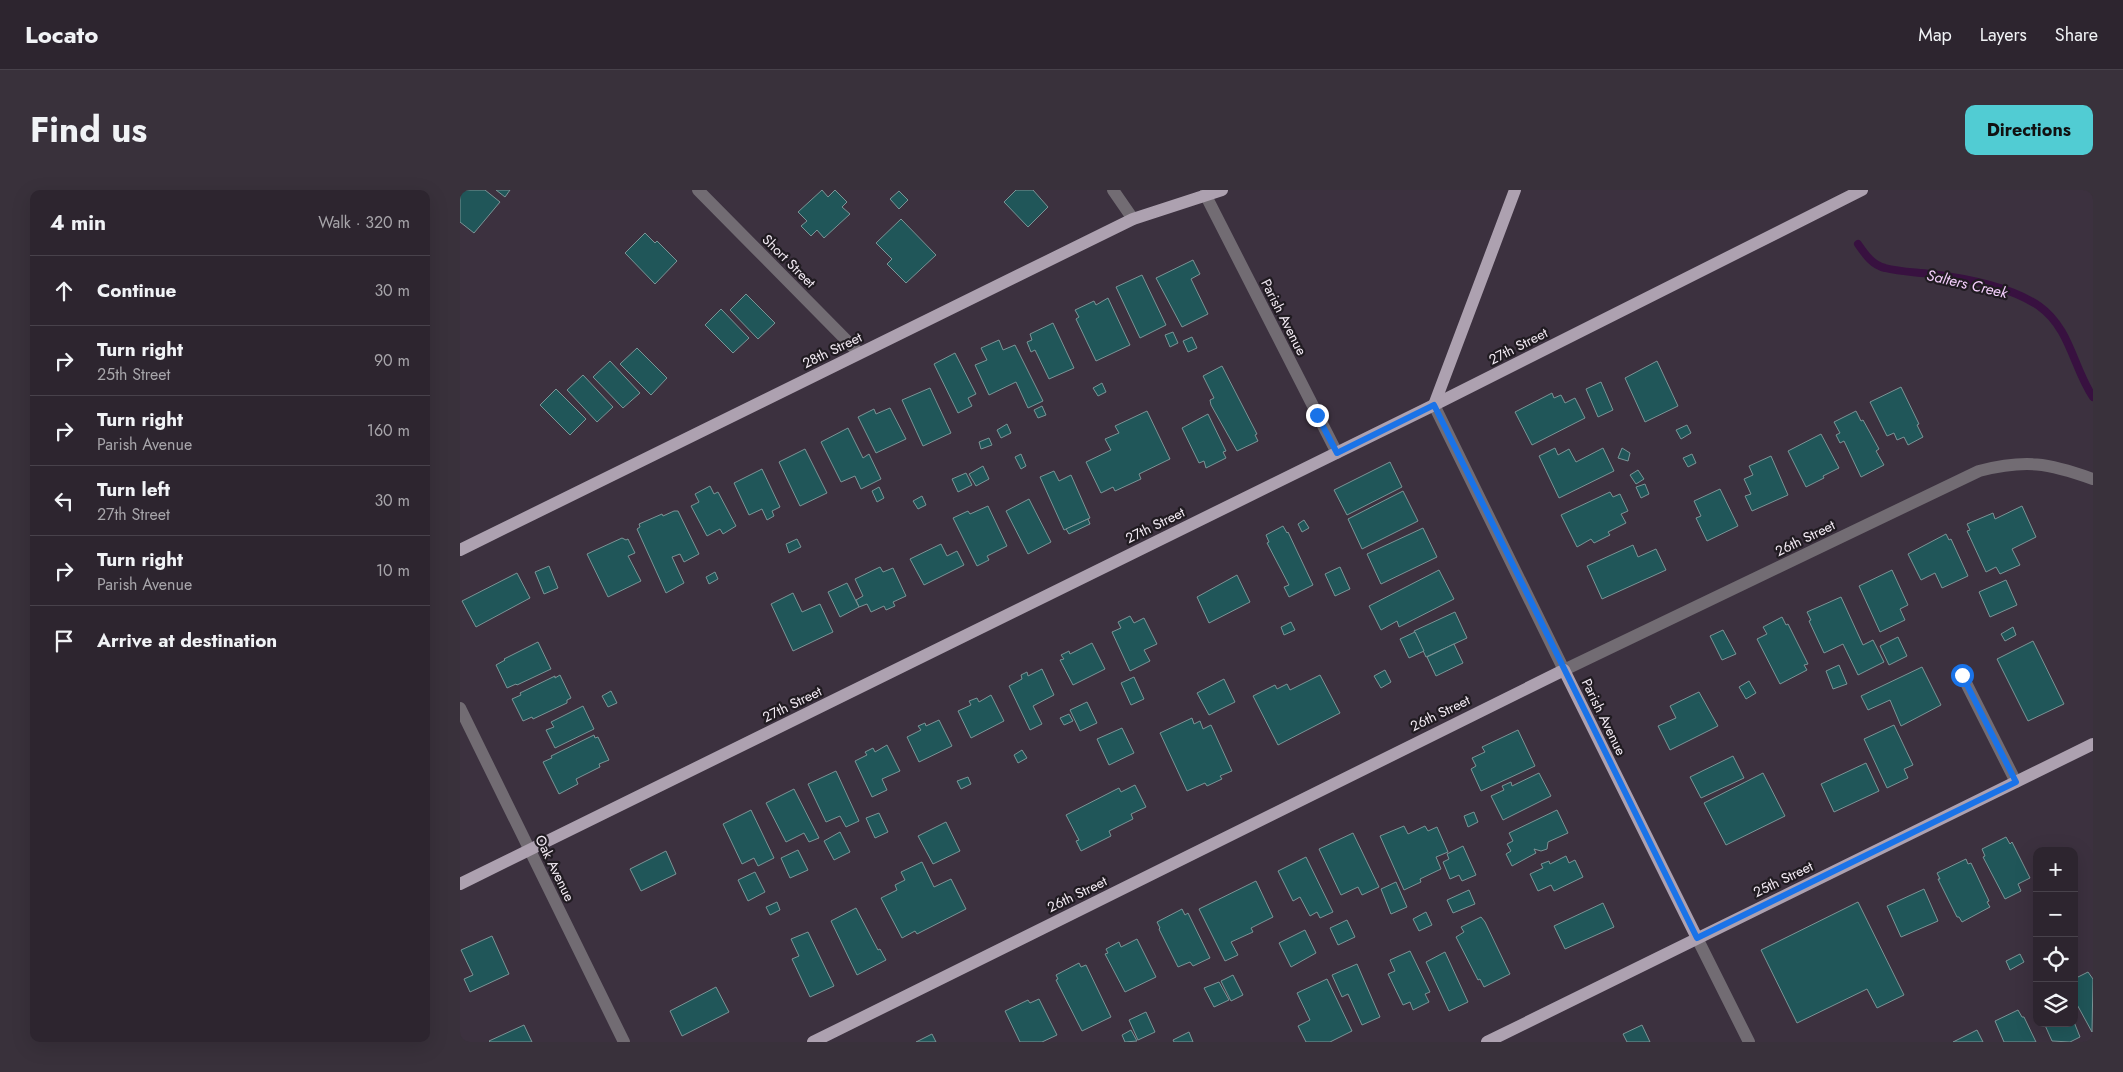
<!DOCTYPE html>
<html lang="en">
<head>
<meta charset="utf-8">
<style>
  :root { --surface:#2d252f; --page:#39313b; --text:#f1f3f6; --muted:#a7a5aa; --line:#48424b; --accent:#51ccd3 }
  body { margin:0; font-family:Jost,sans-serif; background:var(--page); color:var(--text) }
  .controls { position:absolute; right:15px; bottom:15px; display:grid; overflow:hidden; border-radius:10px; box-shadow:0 5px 20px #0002 }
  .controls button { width:45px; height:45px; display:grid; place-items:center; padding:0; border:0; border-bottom:1px solid var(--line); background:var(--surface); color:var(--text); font:25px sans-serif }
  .stop { position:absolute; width:15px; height:15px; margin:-11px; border:4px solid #1a73e8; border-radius:50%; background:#fff }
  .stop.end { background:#1a73e8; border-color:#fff; box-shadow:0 1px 5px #0008 }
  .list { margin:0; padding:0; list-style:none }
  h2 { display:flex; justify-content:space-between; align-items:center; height:65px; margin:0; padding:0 20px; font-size:21px }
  h2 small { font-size:16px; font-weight:400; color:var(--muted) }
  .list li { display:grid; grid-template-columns:32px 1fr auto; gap:15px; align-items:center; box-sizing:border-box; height:70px; padding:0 20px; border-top:1px solid var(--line) }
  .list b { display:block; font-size:19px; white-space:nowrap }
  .list p { margin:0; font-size:16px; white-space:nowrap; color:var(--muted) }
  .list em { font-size:16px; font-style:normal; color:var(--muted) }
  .icon { flex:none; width:28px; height:28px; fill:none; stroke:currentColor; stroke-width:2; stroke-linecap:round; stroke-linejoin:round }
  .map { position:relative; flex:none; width:1633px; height:852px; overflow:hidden; border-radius:10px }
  header { display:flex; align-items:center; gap:30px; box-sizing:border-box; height:70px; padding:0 25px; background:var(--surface); border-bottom:1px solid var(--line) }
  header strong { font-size:24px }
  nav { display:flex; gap:28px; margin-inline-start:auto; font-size:18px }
  .intro { display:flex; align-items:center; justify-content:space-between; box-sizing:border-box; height:120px; padding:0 30px }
  h1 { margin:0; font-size:35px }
  .button { padding:12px 22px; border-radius:10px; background:var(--accent); color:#111; font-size:18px; font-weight:700 }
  main { display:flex; gap:30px; padding:0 30px }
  aside { flex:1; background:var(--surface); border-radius:10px; box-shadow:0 5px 20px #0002 }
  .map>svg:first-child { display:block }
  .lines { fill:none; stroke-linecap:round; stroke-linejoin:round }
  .stream { stroke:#381140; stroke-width:8 }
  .building { fill:#205659; stroke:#7b9496 }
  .minor { stroke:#726c73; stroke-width:12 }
  .major { stroke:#ada1b0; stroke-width:12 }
  .route { stroke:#1a73e8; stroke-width:6 }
  .labels { text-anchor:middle; stroke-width:4.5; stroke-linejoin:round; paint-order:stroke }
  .street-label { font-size:14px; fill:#f3ebf4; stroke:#201b21 }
  .water-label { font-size:15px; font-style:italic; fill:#f6d0fe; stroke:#201b21 }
</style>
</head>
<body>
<header>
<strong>Locato</strong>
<nav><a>Map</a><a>Layers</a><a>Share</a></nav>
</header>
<div class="intro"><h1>Find us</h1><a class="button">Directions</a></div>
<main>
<aside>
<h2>4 min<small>Walk · 320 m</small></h2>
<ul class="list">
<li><svg class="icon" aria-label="ahead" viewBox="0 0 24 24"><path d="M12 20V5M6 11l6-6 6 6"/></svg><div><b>Continue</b></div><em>30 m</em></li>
<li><svg class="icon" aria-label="right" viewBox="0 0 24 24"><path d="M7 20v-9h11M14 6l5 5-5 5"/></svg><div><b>Turn right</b><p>25th Street</p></div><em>90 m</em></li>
<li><svg class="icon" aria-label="right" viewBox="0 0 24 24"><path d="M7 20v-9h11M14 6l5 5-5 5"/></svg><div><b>Turn right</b><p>Parish Avenue</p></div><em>160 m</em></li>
<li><svg class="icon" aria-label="left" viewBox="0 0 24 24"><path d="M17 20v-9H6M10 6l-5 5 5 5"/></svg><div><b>Turn left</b><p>27th Street</p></div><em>30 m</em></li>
<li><svg class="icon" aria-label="right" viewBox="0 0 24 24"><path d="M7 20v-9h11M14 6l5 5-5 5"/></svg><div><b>Turn right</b><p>Parish Avenue</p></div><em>10 m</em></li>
<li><svg class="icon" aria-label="arrive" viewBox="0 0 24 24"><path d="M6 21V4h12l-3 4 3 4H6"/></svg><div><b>Arrive at destination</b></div></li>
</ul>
</aside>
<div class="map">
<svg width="1633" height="852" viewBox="0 0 1633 852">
  <rect width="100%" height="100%" fill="#3c313f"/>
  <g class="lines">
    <path class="stream" d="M1398,54C1405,64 1412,75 1425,78C1440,82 1456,82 1471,84C1504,88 1551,97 1579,116C1611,139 1613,178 1633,207"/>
  </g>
  <g class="building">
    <path d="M3,0H25L40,12L14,43L0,32V3Z"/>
    <path d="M36,0H50L45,7Z"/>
    <path d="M362,0L368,7L375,0L387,12L382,17L390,24L364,48L357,40L351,46L341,36L347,31L338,22Z"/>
    <path d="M556,0H573L588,17L568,37L544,12Z"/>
    <path d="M439,1L448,10L439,19L430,9Z"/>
    <path d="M441,29L476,65L446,93L427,74L432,69L416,53Z"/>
    <path d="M185,43L195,53L197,51L217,71L195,94L165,63Z"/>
    <path d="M733,70L740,84L731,89L748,124L722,137L696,88Z"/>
    <path d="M682,85L706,135L680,148L656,97Z"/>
    <path d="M286,104L315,133L298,149L270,120Z"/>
    <path d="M648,108L670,155L636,171L616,129L619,127L615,120L634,111L636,115Z"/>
    <path d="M261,119L289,148L273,163L245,135Z"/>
    <path d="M593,133L614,178L589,189L575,160L571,162L567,152L572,150L570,144Z"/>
    <path d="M713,142L718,153L710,157L705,145Z"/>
    <path d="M732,147L737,158L728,162L723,151Z"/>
    <path d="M539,150L543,160L555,155L583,211L568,218L556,192L529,205L515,175L527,170L521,158Z"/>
    <path d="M177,158L207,188L191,205L160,174Z"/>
    <path d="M495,163L516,204L508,208L512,216L498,223L474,174Z"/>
    <path d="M150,171L180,203L163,218L133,187Z"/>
    <path d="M1197,171L1218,216L1185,232L1165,188Z"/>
    <path d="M762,176L797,244L795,245L798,251L777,261L751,215L750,210L754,208L743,186Z"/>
    <path d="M123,185L153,217L137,232L107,200Z"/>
    <path d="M1141,192L1153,220L1138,227L1126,199Z"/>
    <path d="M642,193L646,202L638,206L633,198Z"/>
    <path d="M1441,197L1459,234L1457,235L1463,247L1448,255L1444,247L1437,250L1434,243L1427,246L1410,212Z"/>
    <path d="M470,198L491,243L463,256L442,210Z"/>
    <path d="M96,199L126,229L110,245L80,215Z"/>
    <path d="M1092,203L1094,208L1101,205L1105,213L1115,208L1125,228L1072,255L1055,222Z"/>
    <path d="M582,216L586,225L578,228L574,220Z"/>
    <path d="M430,218L446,249L416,263L398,227L414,219L416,224Z"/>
    <path d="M687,221L710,269L679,284L681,289L655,301L653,297L641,303L626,272L651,260L645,249L659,243L655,236Z"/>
    <path d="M1396,221L1401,231L1403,230L1419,259L1416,261L1424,275L1401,287L1384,251L1380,253L1376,245L1380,243L1374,232Z"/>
    <path d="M748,224L766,261L763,262L766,268L746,278L744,271L739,273L722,238Z"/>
    <path d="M547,234L551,243L541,248L537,240Z"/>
    <path d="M1227,235L1231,243L1221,249L1216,240Z"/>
    <path d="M388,238L403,268L409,264L421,289L401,299L395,286L381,292L361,252Z"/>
    <path d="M1361,244L1379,278L1363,286L1364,288L1346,297L1328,261Z"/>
    <path d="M529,248L532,255L521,259L519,252Z"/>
    <path d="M1095,258L1098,265L1109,259L1116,272L1143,258L1154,281L1099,308L1079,266Z"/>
    <path d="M1162,258L1170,263L1168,271L1158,268Z"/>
    <path d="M345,259L367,303L340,316L319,272Z"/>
    <path d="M561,264L566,276L561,279L555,267Z"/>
    <path d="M1232,264L1236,273L1228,277L1223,268Z"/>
    <path d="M1311,266L1328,305L1292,321L1285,306L1291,304L1284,289L1293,285L1289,276Z"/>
    <path d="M930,272L942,297L887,325L874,300Z"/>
    <path d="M523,276L529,289L516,296L509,284Z"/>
    <path d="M302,279L320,317L312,321L314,326L307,330L302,319L289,325L274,293Z"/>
    <path d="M1178,280L1184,289L1176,294L1170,285Z"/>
    <path d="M594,281L599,291L611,285L630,328L604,340L580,287Z"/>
    <path d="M506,283L512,295L498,302L492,289Z"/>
    <path d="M1185,294L1189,304L1181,308L1176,297Z"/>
    <path d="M250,296L254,304L258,302L276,336L263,344L260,339L247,346L231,316L239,312L235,304Z"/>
    <path d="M419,297L424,308L417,312L412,301Z"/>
    <path d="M1260,299L1278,336L1247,351L1236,328L1241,326L1234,311Z"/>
    <path d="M943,301L958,331L902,359L888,329Z"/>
    <path d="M1150,302L1153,307L1160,304L1168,321L1161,324L1166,333L1148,342L1150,345L1134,353L1131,349L1117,357L1101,325Z"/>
    <path d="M462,306L466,315L458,319L453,311Z"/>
    <path d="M569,309L591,352L568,364L546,321Z"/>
    <path d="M528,316L547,356L527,366L529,370L517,376L493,328L508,321L510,324Z"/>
    <path d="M1562,316L1576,347L1552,359L1560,375L1540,384L1536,377L1526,382L1507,341L1510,340L1507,334L1533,323L1535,329Z"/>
    <path d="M214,321H218L239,364L224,372L220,364L212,367L224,393L206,403L177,339L180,337L179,334L202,324L203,326Z"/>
    <path d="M628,329L630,334L609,344L606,339Z"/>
    <path d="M844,330L849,338L842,342L838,334Z"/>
    <path d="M823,336L827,343L828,342L853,395L829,407L824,397L829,395L807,353L809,352L806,345Z"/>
    <path d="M963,338L977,367L921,394L907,364Z"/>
    <path d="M1486,344L1489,350L1491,349L1508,386L1482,398L1475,383L1461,390L1448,364Z"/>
    <path d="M162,348L166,350L168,349L175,363L168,366L181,391L148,407L127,364Z"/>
    <path d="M337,349L341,357L329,363L326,354Z"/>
    <path d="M481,354L487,366L497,361L504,375L464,395L450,369Z"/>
    <path d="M1173,355L1178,367L1196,359L1206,380L1142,409L1127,376Z"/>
    <path d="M89,376L98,398L84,404L75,382Z"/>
    <path d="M420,377L423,382L433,378L446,406L433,412L435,416L426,420L424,416L411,422L407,414L399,417L396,410L403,406L395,389Z"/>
    <path d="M880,377L890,399L875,406L865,384Z"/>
    <path d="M979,380L994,409L939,437L937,431L921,440L909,416Z"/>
    <path d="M1432,380L1448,415L1440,419L1445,430L1420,442L1399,396Z"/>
    <path d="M255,382L258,389L249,394L246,387Z"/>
    <path d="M57,383L70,408L16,437L2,411Z"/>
    <path d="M777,385L790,412L749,433L737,407Z"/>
    <path d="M1546,390L1557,415L1530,427L1519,402Z"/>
    <path d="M387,393L399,417L380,427L368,402Z"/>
    <path d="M333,403L342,422L360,414L373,442L333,461L311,414Z"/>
    <path d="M1381,407L1403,455L1413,450L1424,472L1398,485L1383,454L1364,463L1349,431L1351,430L1347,422Z"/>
    <path d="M995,422L1007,448L966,467L954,441Z"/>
    <path d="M670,426L674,433L684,428L697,454L684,460L690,471L670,481L652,442L661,438L658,432Z"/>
    <path d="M1322,427L1326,435L1328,434L1348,474L1344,475L1347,480L1320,494L1297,449L1307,444L1303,437Z"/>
    <path d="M831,432L835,440L824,445L821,437Z"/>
    <path d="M1553,437L1556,445L1545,451L1541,444Z"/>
    <path d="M1263,440L1276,464L1262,470L1250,446Z"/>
    <path d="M955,442L964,461L949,468L940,449Z"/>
    <path d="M1438,447L1447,466L1429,475L1420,456Z"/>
    <path d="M1573,451L1604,514L1568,531L1537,469Z"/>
    <path d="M78,452L91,479L57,495L56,494L47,498L36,475L45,470L44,469Z"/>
    <path d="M632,453L645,479L613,495L600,470L604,469L601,465L609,461L610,464Z"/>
    <path d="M994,454L1003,473L976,486L967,467Z"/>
    <path d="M1379,475L1387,494L1373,499L1366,481Z"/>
    <path d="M1462,477L1481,515L1441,536L1430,510L1408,520L1401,506Z"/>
    <path d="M582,479L594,505L573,516L582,534L570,540L549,496L562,489L561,485L567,482L568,486Z"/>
    <path d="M925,480L931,492L921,498L914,486Z"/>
    <path d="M100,485L111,508L107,510V513L73,529L72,527L63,531L52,509L61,505L60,503L95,486V488Z"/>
    <path d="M860,485L880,523L818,555L793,506L815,495L817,499L827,494L830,500Z"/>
    <path d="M674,487L684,509L671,515L661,493Z"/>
    <path d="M764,489L775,512L749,525L737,503Z"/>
    <path d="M1289,491L1296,503L1286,509L1279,497Z"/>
    <path d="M151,501L157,513L148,517L142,506Z"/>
    <path d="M1239,502L1258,536L1210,560L1198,536L1216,528L1210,516Z"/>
    <path d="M531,505L544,531L511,548L498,521L511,515L509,511L517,508L519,512Z"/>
    <path d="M627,512L637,533L620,541L610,520Z"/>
    <path d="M123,516L134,539L95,558L86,540L94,537L91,532Z"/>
    <path d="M609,524L613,531L604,535L600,528Z"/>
    <path d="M732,528L734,534L740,531L743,539L751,535L772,581L760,586L762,589L747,596L745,593L727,601L700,543Z"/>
    <path d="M479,530L492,556L459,572L447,547L461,540L458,536L465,533L466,536Z"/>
    <path d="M1434,535L1453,575L1444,579L1448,588L1427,598L1404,549Z"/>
    <path d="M662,538L674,563L649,575L637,549Z"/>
    <path d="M1058,540L1075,576L1021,601L1011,579L1016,576L1012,568L1025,562L1022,557Z"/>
    <path d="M134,545L135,548L138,547L149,570L139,574L140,577L116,589L118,594L99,604L83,572L92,568L91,566Z"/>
    <path d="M427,555L440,581L422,589L427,600L412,607L395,571L407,565L405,562L413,558L415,562Z"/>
    <path d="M562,560L567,568L558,573L554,565Z"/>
    <path d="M1273,566L1284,588L1241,608L1230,587Z"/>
    <path d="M1406,573L1419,601L1374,622L1361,594Z"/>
    <path d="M376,581L399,631L386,637L380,626L366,632L348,594Z"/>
    <path d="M1079,583L1091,606L1043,630L1031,606L1044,600L1042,596L1051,592L1052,596Z"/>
    <path d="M1303,583L1325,626L1266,655L1244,613Z"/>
    <path d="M508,587L511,594L501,599L497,591Z"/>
    <path d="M675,595L686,617L671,624L673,629L649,641L651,646L621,661L616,651L619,650L606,625L659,598L661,602Z"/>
    <path d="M334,599L359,648L349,652L344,643L326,652L306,613Z"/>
    <path d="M291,620L314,668L298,676L294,668L282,674L263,634Z"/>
    <path d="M1097,620L1108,643L1088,652L1087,659L1081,661L1074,659L1076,663L1052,676L1046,664L1051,661L1047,654L1053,651L1049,643Z"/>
    <path d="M1014,622L1018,632L1008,637L1004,626Z"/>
    <path d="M419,623L428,642L415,648L406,628Z"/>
    <path d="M486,632L500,661L473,674L458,646Z"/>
    <path d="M944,636L948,644L965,636L968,641L977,637L988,662L976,667L981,679L960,689L961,692L944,700L920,646Z"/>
    <path d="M380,642L390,662L374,670L364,651Z"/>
    <path d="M893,643L919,697L902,705L898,697L881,705L859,659Z"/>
    <path d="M1546,647L1550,654L1552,652L1570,688L1558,694L1561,701L1545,709L1523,667L1525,666L1522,659Z"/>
    <path d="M1003,656L1016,685L1002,691L999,685L990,689L983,672L989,669L987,664Z"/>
    <path d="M338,660L348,680L330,688L321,668Z"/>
    <path d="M206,661L216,684L181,701L170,679Z"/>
    <path d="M1106,666L1109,673L1115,670L1123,687L1094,701L1091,695L1078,701L1070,684L1083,678L1081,674L1089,671L1090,674Z"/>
    <path d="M846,667L873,722L860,728L857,722L850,726L840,707L833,711L818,681Z"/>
    <path d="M1506,669L1508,674L1511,673L1529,711L1527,712L1530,717L1502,732L1499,727H1497L1478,689H1480L1477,683Z"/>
    <path d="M462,672L474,697L491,689L506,719L457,744L455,741L442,748L421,708L437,700L435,695L445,690L441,682Z"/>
    <path d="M295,682L305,702L288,711L278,690Z"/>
    <path d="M796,691L813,727L791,738L793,742L771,752L778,765L765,771L739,719Z"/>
    <path d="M936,692L947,717L931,724L921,699Z"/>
    <path d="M1464,699L1478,731L1441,747L1427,716Z"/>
    <path d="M1009,700L1015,714L993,723L987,710Z"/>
    <path d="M317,712L320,720L310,725L306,717Z"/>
    <path d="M1398,712L1444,805L1417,818L1407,799L1337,833L1301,760Z"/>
    <path d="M1143,713L1154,737L1105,759L1094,736Z"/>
    <path d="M396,718L418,760L420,759L426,770L397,785L371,731Z"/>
    <path d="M722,719L725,725L728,723L750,768L733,776L730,772L718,777L699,739L700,738L697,732Z"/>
    <path d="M966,722L972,735L959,741L953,729Z"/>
    <path d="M1021,727L1025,732L1050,784L1024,797L1020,789L1018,790L996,747L1004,742L1001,737Z"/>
    <path d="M887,730L895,747L878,755L870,738Z"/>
    <path d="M845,740L856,763L831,777L819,753Z"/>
    <path d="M348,742L374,796L350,807L332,769L339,766L331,749Z"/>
    <path d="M32,746L49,784L10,802L4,789L13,785L1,760Z"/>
    <path d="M677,749L696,787L665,802L645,764L648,763L646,759L659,752L661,757Z"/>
    <path d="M950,761L970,802L965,804L969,812L953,820L950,812L943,815L928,784L935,781L930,770Z"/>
    <path d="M985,762L1008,812L989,821L966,772Z"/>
    <path d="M1560,764L1564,772L1550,780L1546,771Z"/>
    <path d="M619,773L621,777L626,775L651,827L622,841L596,790L598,789L596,785Z"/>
    <path d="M897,774L920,827L902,835L888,804L882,807L872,785Z"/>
    <path d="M1628,782L1633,789L1632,842L1614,809V789Z"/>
    <path d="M773,785L783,805L771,811L761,791Z"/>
    <path d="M867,789L892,841L870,852H846L838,836L850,830L837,803Z"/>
    <path d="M759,792L769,810L754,817L744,798Z"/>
    <path d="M256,797L269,822L222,846L210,821Z"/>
    <path d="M579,809L597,845L582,852H560L545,821L568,810L570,813Z"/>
    <path d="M1558,820L1562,827H1564L1576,852H1544L1535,831Z"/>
    <path d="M686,822L695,842L678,850L669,830Z"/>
    <path d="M1614,832L1620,847L1610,852L1592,851L1584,833Z"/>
    <path d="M64,835L72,852H30L29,851Z"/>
    <path d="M1182,835L1190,852H1167L1163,844Z"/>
    <path d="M671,840L677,851L665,852L662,845Z"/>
    <path d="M1517,840L1523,852H1493Z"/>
    <path d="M729,842L733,852H714L713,850Z"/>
    <path d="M472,844L476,852H456Z"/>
  </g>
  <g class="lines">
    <g class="minor">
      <path d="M238,0L399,163"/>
      <path d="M653,0L673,29"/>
      <path d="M745,4L877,263"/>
      <path d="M974,215L1104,480L1519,281C1566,269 1588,273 1633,289"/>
      <path d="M1502,485L1556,592"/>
      <path d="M0,518L164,852"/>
      <path d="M1237,748L1289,852"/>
    </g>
    <g class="major">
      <path d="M974,215L1055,0"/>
      <path d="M0,360L673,29L762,0"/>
      <path d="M0,694L974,215L1402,0"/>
      <path d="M353,852L1104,480L1237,748"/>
      <path d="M1027,852L1633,554"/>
    </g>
  </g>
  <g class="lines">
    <path class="route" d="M857,225L877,263L974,215L1237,748L1556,592L1502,485"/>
  </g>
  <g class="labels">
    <g class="street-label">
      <text transform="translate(329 71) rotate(45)" y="5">Short Street</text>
      <text transform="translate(824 127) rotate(63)" y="5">Parish Avenue</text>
      <text transform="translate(1058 156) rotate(-27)" y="5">27th Street</text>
      <text transform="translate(372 160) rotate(-26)" y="5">28th Street</text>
      <text transform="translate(695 335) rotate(-26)" y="5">27th Street</text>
      <text transform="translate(1345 348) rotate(-26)" y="5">26th Street</text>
      <text transform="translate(332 514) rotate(-26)" y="5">27th Street</text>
      <text transform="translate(980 523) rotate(-26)" y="5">26th Street</text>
      <text transform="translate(1144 527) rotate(64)" y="5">Parish Avenue</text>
      <text transform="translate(95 678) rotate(64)" y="5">Oak Avenue</text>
      <text transform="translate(1323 689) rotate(-26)" y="5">25th Street</text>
      <text transform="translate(617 704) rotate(-26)" y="5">26th Street</text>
    </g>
    <g class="water-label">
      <text transform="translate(1507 94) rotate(13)" y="5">Salters Creek</text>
    </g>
  </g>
</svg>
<div class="controls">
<button>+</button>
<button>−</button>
<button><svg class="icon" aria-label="locate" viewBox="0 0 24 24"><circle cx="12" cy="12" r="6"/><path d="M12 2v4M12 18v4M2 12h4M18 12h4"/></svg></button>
<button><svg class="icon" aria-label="layers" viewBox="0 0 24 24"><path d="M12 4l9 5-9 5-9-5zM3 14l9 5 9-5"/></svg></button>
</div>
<div class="stop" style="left:1502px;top:485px"></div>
<div class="stop end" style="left:857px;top:225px"></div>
</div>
</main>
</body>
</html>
